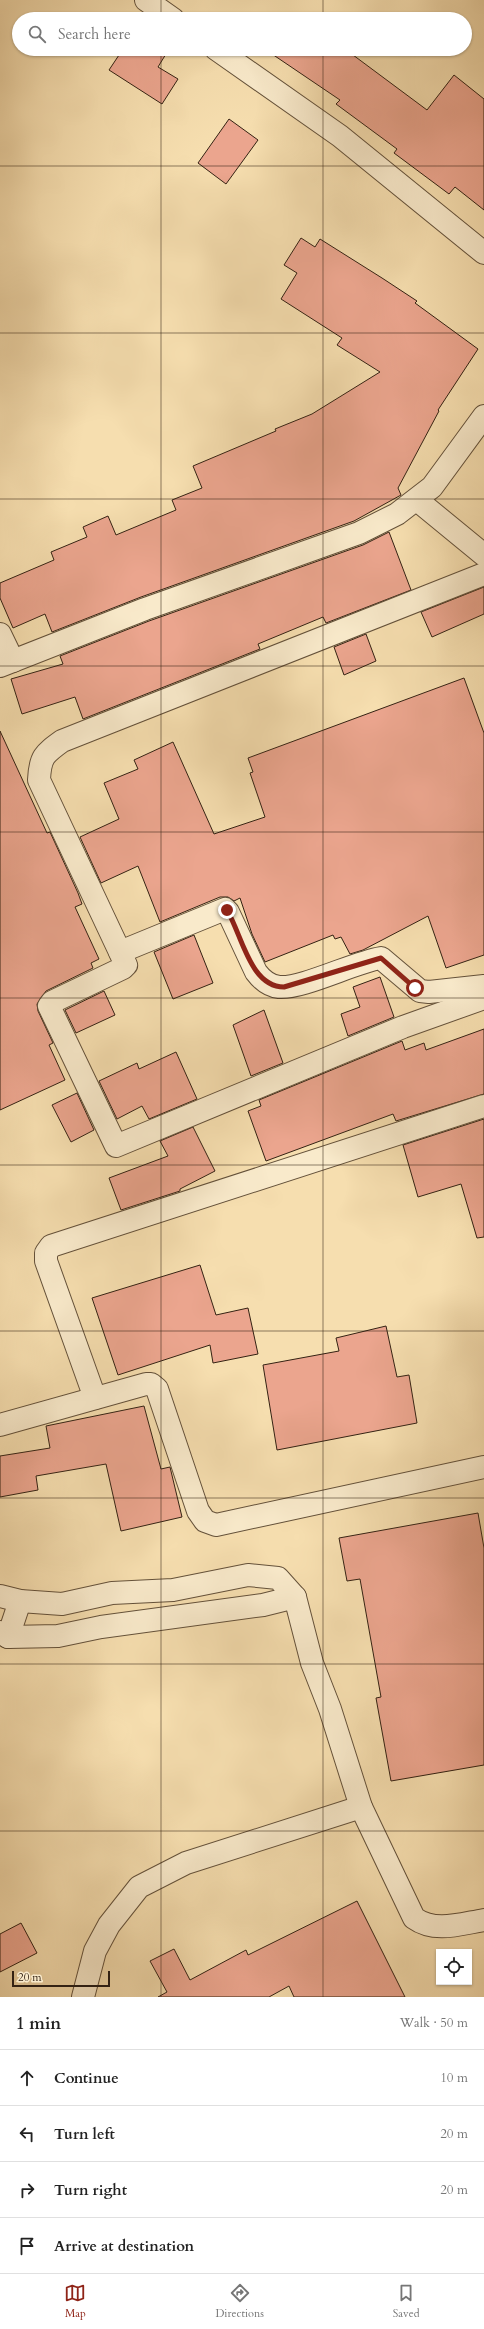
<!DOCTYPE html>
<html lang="en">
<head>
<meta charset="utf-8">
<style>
  :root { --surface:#fff; --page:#f2f2f2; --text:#222; --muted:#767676; --line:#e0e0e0; --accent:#8f2418 }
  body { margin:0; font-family:Cardo,serif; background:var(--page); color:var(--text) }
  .controls { position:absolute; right:12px; bottom:12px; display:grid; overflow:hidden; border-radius:0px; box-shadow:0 1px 3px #0004 }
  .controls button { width:36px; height:36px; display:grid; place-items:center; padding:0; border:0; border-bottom:1px solid var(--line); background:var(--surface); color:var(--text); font:20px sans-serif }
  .scale { position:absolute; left:12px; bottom:10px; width:98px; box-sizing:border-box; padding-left:4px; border:2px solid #342213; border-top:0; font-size:11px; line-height:14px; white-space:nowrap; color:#342213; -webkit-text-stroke:3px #f9eacb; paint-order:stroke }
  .stop { position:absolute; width:12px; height:12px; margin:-9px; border:3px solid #8f2418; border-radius:50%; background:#fff }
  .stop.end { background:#8f2418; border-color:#fff; box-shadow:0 1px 4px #0008 }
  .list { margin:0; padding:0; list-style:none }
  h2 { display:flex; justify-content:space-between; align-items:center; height:52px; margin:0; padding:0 16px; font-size:17px }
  h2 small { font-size:13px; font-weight:400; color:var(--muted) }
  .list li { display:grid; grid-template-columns:26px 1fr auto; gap:12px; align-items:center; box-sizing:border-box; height:56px; padding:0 16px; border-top:1px solid var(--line) }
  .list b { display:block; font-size:15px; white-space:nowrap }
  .list em { font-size:13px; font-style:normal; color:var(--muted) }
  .icon { flex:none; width:22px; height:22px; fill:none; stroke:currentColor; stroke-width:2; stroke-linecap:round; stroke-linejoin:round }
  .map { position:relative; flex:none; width:484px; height:1997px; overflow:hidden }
  .search { position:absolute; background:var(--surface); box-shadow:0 1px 3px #0004; left:12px; right:12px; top:12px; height:44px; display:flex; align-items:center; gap:10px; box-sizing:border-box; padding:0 14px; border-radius:22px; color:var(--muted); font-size:15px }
  .sheet { height:276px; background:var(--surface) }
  nav { display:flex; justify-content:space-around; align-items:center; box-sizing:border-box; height:56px; border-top:1px solid var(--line); background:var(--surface); font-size:11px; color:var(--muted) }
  nav a { display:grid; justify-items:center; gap:2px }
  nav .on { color:var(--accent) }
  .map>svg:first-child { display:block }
  .building { fill:#eba58e; stroke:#342213 }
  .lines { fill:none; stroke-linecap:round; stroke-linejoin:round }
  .street-casing { stroke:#64513a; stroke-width:24 }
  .street { stroke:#f9eacb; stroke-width:22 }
  .route { stroke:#8f2418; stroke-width:5 }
  .grid { fill:none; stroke:#342213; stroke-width:1; stroke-opacity:0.55 }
</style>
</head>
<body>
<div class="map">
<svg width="484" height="1997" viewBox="0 0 484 1997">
  <rect width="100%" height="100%" fill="#f6deaf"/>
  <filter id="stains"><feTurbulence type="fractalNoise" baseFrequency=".005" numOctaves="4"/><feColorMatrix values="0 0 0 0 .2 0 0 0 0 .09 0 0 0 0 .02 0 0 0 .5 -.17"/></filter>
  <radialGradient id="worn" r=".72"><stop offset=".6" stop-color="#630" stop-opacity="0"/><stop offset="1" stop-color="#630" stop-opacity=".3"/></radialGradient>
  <g class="building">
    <path d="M123,49H169L158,67L178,79L162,104L109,70Z"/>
    <path d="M275,49H345L427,110L454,75L484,99V210L455,187L449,194L394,153L397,149L336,104L340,100L272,54Z"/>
    <path d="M229,119L258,140L226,184L198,163Z"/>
    <path d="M301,238L315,247L320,239L382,278L417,301L415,303L478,349L438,410L439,411L398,488L401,495L354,521L141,597L52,632L45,614L13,628L0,598V583L54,560L51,552L87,537L83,527L108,516L116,535L176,510L172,500L202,488L193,466L276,431L275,429L312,414L380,372L337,345L342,338L281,299L297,273L284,265Z"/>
    <path d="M389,532L411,590L326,623L323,617L258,644L260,649L83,719L75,697L22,714L11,679L63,664L60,656L149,621L363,545Z"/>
    <path d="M484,587V614L432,637L421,612Z"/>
    <path d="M366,634L376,661L344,675L334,647Z"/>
    <path d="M464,678L484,733V955L446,968L428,916L363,950L350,954L341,937L335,939L333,935L265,962L252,934L240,898L234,901L228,897H220L160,922L138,866L101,883L80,837L119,819L104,783L138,769L134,760L173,742L214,834L265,817L250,773L253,772L248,758Z"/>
    <path d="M0,731L47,833L50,832L78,893L82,904L75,907L99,959L91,963L93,968L46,991L37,1004L38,1011L53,1043L49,1045L65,1080L0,1110Z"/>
    <path d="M194,935L213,983L173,999L154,952Z"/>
    <path d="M380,977L394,1017L348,1036L341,1014L360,1007L353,987Z"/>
    <path d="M104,991L115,1015L76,1033L65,1010Z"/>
    <path d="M264,1010L283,1063L251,1076L233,1025Z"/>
    <path d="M484,1029V1094L396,1121L393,1114L266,1161L248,1111L261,1106L259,1100L402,1041L405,1050L424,1043L426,1050Z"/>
    <path d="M176,1052L197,1099L149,1119L142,1106L117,1119L99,1081L137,1063L139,1069Z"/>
    <path d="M77,1093L94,1130L71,1142L52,1105Z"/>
    <path d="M484,1119V1237L477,1238L461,1184L418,1197L403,1145Z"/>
    <path d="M193,1127L215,1171L180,1189V1191L121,1210L109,1178L168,1156L160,1141Z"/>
    <path d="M200,1265L216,1315L248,1308L258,1354L213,1363L210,1345L118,1375L92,1298Z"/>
    <path d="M386,1326L397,1377L409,1375L417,1423L277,1450L263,1365L339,1351L336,1338Z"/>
    <path d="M144,1406L161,1469L170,1467L182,1517L121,1531L106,1464L36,1476L38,1490L0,1497V1456L50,1448L46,1426Z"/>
    <path d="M478,1513L484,1548V1765L391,1781L376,1698L381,1697L360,1579L347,1581L339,1538Z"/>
    <path d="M357,1901L405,1997H294L289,1986L269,1997H158L167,1992L150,1961L174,1949L190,1980L246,1950L248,1955Z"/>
    <path d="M21,1923L37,1953L0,1972V1934Z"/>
  </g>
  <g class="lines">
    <g class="street-casing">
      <g id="street">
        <path d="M146,0L173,19"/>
        <path d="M216,49L340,136L484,253"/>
        <path d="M417,500L484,555"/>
        <path d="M484,574L62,741C44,754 40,757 39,780L126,965L123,968L52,1002L49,1006L116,1146L403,1027L484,998"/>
        <path d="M0,634L13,661"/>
        <path d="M0,666L145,609L359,533L397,514L432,487L484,416"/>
        <path d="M120,952L225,909L228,912L256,972C262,980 270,986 279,987C302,989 355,962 381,958L420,991L429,992L484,986"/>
        <path d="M95,1398L46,1261V1253L51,1246L484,1106"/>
        <path d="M0,1425L146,1384H151L157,1389L198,1511L205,1521L216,1525L484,1467"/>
        <path d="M0,1596L20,1601L62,1604L112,1593L173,1590L248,1575L278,1578L295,1597L312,1663L330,1709L361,1807L414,1918C435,1933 460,1924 484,1920"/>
        <path d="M0,1632L8,1637L58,1636L101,1627L263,1605L295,1597"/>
        <path d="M8,1637L20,1601"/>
        <path d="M83,1997L95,1951L109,1925L139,1887L186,1863L361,1807"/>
      </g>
    </g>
    <use href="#street" class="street"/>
  </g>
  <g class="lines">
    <path class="route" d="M227,910C242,935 250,987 284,987L381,958L415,988"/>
  </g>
  <path class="grid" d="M161,0V19M323,0V19M161,49V1997M323,49V1997M0,166H484M0,333H484M0,499H484M0,666H484M0,832H484M0,998H484M0,1165H484M0,1331H484M0,1498H484M0,1664H484M0,1831H484"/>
  <rect width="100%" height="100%" filter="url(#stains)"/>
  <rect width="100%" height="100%" fill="url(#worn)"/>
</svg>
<div class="controls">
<button><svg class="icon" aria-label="locate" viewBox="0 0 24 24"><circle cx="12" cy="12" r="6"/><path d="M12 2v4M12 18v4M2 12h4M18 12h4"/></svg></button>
</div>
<div class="scale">20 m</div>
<div class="stop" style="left:415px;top:988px"></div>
<div class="stop end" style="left:227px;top:910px"></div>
<div class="search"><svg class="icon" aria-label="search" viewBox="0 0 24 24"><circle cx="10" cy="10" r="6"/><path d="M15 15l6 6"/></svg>Search here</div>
</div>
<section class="sheet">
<h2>1 min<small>Walk · 50 m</small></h2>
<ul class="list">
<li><svg class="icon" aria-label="ahead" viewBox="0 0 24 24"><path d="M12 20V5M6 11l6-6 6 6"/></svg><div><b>Continue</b></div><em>10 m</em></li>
<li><svg class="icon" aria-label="left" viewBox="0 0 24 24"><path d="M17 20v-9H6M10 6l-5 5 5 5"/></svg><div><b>Turn left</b></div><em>20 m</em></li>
<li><svg class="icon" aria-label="right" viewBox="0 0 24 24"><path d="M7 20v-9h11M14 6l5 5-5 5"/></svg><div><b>Turn right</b></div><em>20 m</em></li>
<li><svg class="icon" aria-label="arrive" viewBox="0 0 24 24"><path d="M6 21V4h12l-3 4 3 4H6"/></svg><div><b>Arrive at destination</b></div></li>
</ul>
</section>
<nav>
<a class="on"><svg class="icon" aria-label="map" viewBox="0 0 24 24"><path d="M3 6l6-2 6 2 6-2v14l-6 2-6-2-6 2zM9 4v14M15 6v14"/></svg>Map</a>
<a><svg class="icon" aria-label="directions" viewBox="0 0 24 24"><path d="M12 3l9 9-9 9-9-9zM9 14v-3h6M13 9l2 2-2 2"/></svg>Directions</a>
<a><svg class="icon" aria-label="saved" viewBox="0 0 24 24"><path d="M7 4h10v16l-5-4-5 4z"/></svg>Saved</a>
</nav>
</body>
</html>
